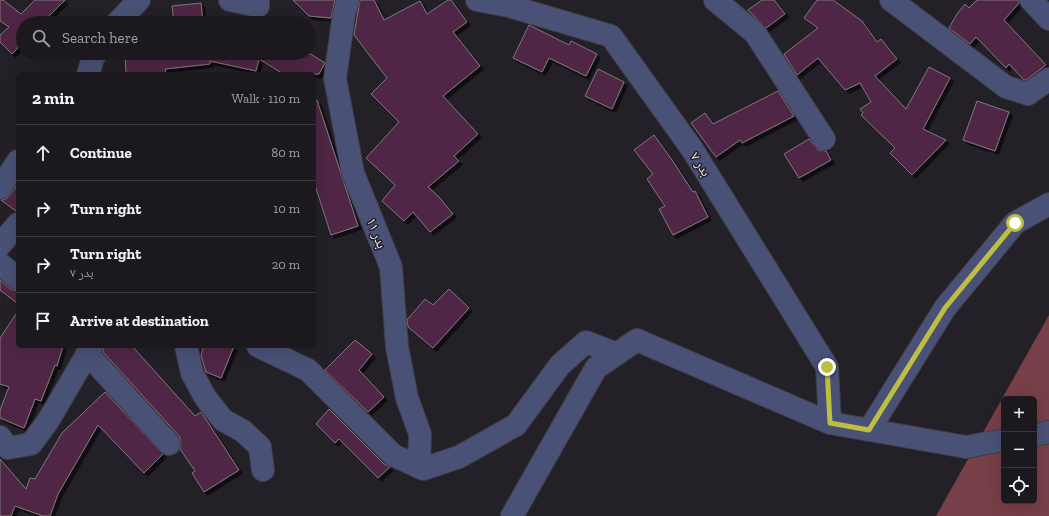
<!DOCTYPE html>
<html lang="en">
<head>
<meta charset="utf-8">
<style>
  :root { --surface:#1b181e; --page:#242127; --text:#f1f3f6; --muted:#a0a0a4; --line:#39373c }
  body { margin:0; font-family:"Zilla Slab","Noto Naskh Arabic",serif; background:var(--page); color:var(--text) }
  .controls { position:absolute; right:12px; bottom:12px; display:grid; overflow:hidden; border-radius:6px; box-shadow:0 4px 16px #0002 }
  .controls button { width:36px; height:36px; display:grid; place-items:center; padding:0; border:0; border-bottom:1px solid var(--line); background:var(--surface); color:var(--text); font:20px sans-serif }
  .stop { position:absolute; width:12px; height:12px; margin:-9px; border:3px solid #bebf42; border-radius:50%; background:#fff }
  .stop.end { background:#bebf42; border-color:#fff; box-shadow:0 1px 4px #0008 }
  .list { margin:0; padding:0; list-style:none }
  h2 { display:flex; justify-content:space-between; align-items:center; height:52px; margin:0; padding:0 16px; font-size:17px }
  h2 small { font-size:13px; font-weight:400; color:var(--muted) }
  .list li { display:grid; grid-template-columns:26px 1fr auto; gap:12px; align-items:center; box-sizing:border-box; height:56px; padding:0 16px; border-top:1px solid var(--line) }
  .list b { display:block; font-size:15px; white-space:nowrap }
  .list p { margin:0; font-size:13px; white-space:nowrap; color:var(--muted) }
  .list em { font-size:13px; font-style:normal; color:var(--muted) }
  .icon { flex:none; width:22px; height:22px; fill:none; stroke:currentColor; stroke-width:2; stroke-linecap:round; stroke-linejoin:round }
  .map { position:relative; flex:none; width:1049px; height:516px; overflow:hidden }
  .search { position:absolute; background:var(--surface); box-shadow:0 4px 16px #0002; left:16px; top:16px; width:300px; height:44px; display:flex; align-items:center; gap:10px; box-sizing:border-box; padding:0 14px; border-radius:22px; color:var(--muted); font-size:15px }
  .panel { position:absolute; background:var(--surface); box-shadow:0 4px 16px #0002; left:16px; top:72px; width:300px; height:276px; border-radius:6px }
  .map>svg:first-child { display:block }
  .forest { fill:#773f47; fill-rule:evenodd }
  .building { fill:#502544; stroke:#81777e; filter:url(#shadow) }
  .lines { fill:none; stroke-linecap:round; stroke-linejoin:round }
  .minor-casing { stroke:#403d44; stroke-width:24 }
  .minor { stroke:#495176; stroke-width:22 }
  .route { stroke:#bebf42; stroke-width:5 }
  .labels { text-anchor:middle; stroke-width:3; stroke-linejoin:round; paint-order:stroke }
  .street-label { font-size:14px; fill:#efecf2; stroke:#242028 }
</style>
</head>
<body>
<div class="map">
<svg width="1049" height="516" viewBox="0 0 1049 516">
  <defs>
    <filter id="shadow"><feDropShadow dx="3.5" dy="3.5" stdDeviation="0" flood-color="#0009"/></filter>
  </defs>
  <rect width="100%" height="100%" fill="#242028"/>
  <path class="forest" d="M1049,315V516H936ZM1004,399H1034V501H1004Z"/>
  <g class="building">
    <path d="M0,0H3L21,14L35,0H65L42,23H23V42L12,54L0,42V35L9,27L0,21Z"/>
    <path d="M293,0H335L331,18L309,16Z"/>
    <path d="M360,0H374L384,20L420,1L427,14L448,0H451L467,22L453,32L480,66L443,96L478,134L454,156L459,161L428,187L439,197L453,214L430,232L413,212L404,221L382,201L395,185L366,158L399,122L371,94L387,78L354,35Z"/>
    <path d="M762,0H774L785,14L766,28L748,10Z"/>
    <path d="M817,0H833L862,21L877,42L881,39L897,59L875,76L906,109L929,67L950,78L923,129L946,140L912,175L890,153L895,148L861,115L863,113L860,109L871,102L860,83L845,90L818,58L797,75L784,54L818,28L804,18Z"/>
    <path d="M977,0H1019V3L1004,20L1046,65L1026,80H1024L1009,64L1006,68L976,37L970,44L949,28L957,14L965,4L969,8Z"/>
    <path d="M201,3L203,23H174L172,6Z"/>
    <path d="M529,25L569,45L571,41L597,54L586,76L549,58L542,72L513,58Z"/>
    <path d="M125,53H309L325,63L319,74H283L259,59L256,71L210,61V64L165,69L166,74H126Z"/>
    <path d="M598,69L624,82L612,109L585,96Z"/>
    <path d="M778,91L794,116L742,143L740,140L716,157L691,123L705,113L713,124Z"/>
    <path d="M317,100L358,226L331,235L314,182V101Z"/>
    <path d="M977,101L1009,112L995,151L963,140Z"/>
    <path d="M654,135L672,160L693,192L695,191L708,217L673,235L659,209L665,206L647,179L653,174L634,150Z"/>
    <path d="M809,139L818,150L826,151L831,160L799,178L784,154Z"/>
    <path d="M18,184V212H17L1,200L6,199L10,195Z"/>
    <path d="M0,280L10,289L18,291V304L0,290Z"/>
    <path d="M449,289L469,308L433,348L408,327L407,320L425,299L433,305Z"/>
    <path d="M18,311V346H63L57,366L55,365L41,401L35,399L24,428L0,418V410L9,387L0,384V338Z"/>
    <path d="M355,340L372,354L359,370L384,397L368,412L325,370Z"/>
    <path d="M104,346H132L195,416L201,412L239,470L204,492L192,473L195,471L180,449L181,442L179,436L104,353L103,352Z"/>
    <path d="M204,346H234L221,378L206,372L201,355Z"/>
    <path d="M105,392L163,454L144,473L98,425L58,494L50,516H43L15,506L11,516H0V459L26,489L30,478L35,479L62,433Z"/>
    <path d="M329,409L384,464L390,467L378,478L339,439L335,443L316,424Z"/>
  </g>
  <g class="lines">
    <g class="minor-casing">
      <g id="minor">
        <path d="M230,0L258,6V0"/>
        <path d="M348,0L344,14L335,78L353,173L391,267L397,347L407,398L420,434L419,467"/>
        <path d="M477,0L509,6L611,36L692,149L827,367L830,423"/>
        <path d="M715,0L755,33L824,139"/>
        <path d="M891,0L1006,87L1028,94L1049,79"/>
        <path d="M1031,0L1049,19"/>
        <path d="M117,23L139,0"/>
        <path d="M88,74L93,58L96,53"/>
        <path d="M0,188L18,161"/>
        <path d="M0,245L18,224"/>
        <path d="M0,264L18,279"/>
        <path d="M186,346L192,373L205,397L223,420L243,431L260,447L263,470"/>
        <path d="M258,346L308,370L393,455L423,469L459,457L516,425L560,365L586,342L617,354"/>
        <path d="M87,353L169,444"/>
        <path d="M869,430L945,308L1015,223L1049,204"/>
        <path d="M1034,435L1049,432"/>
        <path d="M0,437L8,448L31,444L48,421L92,346"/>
        <path d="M512,516L596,368L637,340L830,423L966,447L1004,440"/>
      </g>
    </g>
    <use href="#minor" class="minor"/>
  </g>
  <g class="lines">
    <path class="route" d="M827,367L830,423L869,430L945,308L1015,223"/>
  </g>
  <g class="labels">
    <g class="street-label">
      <text transform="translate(701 164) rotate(58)" y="5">بدر ۷</text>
      <text transform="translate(377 233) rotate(68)" y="5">بدر ۱۱</text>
    </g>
  </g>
</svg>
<div class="controls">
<button>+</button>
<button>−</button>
<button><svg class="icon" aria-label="locate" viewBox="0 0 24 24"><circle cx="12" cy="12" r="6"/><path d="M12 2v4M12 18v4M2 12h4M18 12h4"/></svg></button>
</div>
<div class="stop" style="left:1015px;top:223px"></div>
<div class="stop end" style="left:827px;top:367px"></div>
<div class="search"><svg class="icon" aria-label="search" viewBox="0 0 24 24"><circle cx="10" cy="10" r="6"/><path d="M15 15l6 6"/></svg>Search here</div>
<section class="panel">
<h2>2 min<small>Walk · 110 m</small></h2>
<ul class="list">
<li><svg class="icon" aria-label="ahead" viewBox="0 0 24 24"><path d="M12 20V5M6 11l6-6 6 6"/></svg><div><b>Continue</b></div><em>80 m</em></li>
<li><svg class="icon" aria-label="right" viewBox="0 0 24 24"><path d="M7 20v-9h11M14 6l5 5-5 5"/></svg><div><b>Turn right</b></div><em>10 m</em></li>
<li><svg class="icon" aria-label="right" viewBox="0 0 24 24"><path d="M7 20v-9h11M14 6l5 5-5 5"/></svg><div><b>Turn right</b><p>بدر ۷</p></div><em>20 m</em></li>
<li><svg class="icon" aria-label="arrive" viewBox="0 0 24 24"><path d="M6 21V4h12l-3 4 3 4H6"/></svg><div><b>Arrive at destination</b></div></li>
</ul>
</section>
</div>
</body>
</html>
